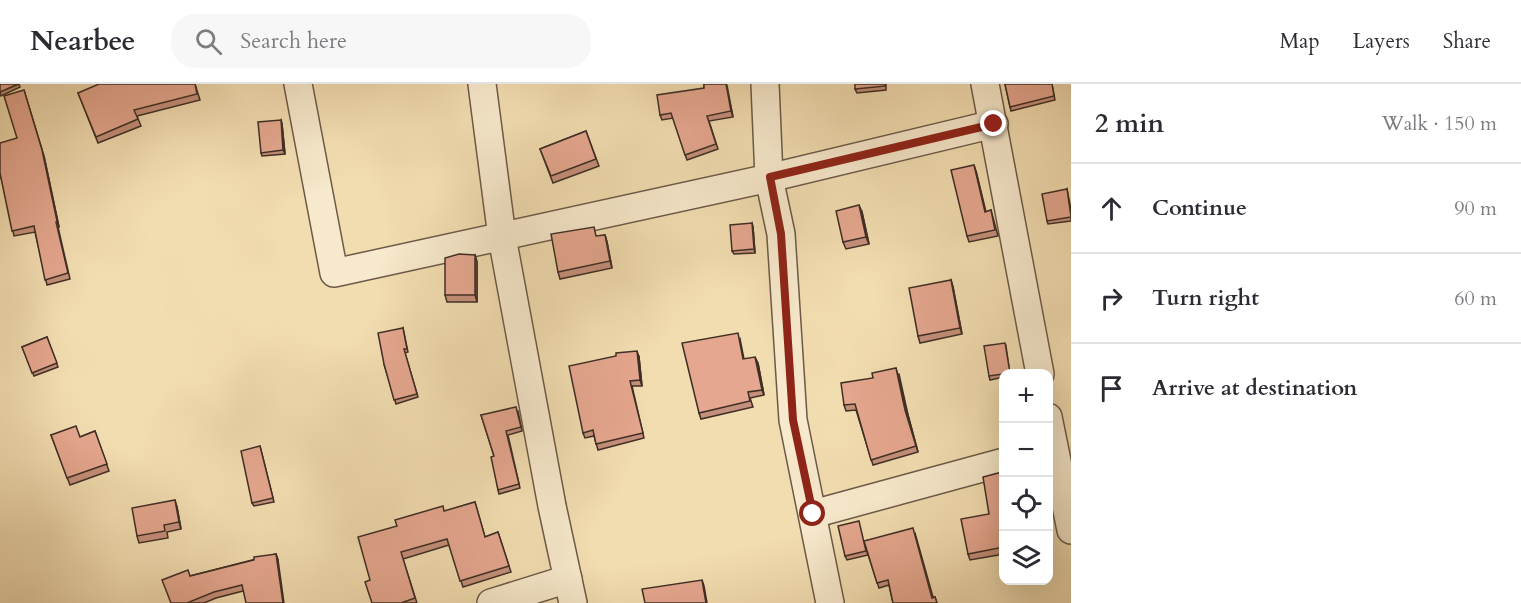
<!DOCTYPE html>
<html lang="en">
<head>
<meta charset="utf-8">
<style>
  :root { --surface:#fff; --page:#f7f7f7; --text:#2b2b33; --muted:#7c7c81; --line:#e1e1e2 }
  body { margin:0; font-family:Cardo,serif; background:var(--page); color:var(--text) }
  .controls { position:absolute; right:18px; bottom:18px; display:grid; overflow:hidden; border-radius:12px; box-shadow:0 6px 24px #0002 }
  .controls button { width:54px; height:54px; display:grid; place-items:center; padding:0; border:0; border-bottom:2px solid var(--line); background:var(--surface); color:var(--text); font:30px sans-serif }
  .stop { position:absolute; width:18px; height:18px; margin:-14px; border:4px solid #8f2418; border-radius:50%; background:#fff }
  .stop.end { background:#8f2418; border-color:#fff; box-shadow:0 2px 6px #0008 }
  .list { margin:0; padding:0; list-style:none }
  h2 { display:flex; justify-content:space-between; align-items:center; height:78px; margin:0; padding:0 24px; font-size:26px }
  h2 small { font-size:20px; font-weight:400; color:var(--muted) }
  .list li { display:grid; grid-template-columns:39px 1fr auto; gap:18px; align-items:center; box-sizing:border-box; height:90px; padding:0 24px; border-top:2px solid var(--line) }
  .list b { display:block; font-size:22px; white-space:nowrap }
  .list em { font-size:20px; font-style:normal; color:var(--muted) }
  .icon { flex:none; width:33px; height:33px; fill:none; stroke:currentColor; stroke-width:2; stroke-linecap:round; stroke-linejoin:round }
  .map { position:relative; flex:none; width:1071px; height:519px; overflow:hidden }
  header { display:flex; align-items:center; gap:36px; box-sizing:border-box; height:84px; padding:0 30px; background:var(--surface); border-bottom:2px solid var(--line) }
  header strong { font-size:28px }
  nav { display:flex; gap:33px; margin-inline-start:auto; font-size:21px }
  .search { width:420px; height:54px; background:var(--page); display:flex; align-items:center; gap:15px; box-sizing:border-box; padding:0 21px; border-radius:24px; color:var(--muted); font-size:22px }
  main { display:flex }
  aside { flex:1; background:var(--surface) }
  .map>svg:first-child { display:block }
  .lines { fill:none; stroke-linecap:round; stroke-linejoin:round }
  .street-casing { stroke:#6c5a48; stroke-width:30 }
  .street { stroke:#f7e9cc; stroke-width:27 }
  .wall { fill:#c5907b; stroke:#3f2e25; stroke-width:1.5 }
  .shaded-wall { fill:#a07564; stroke:#3f2e25; stroke-width:1.5 }
  .building { fill:#e5a78f; stroke:#3f2e25; stroke-width:1.5 }
  .route { stroke:#8f2418; stroke-width:8 }
</style>
</head>
<body>
<header>
<strong>Nearbee</strong>
<div class="search"><svg class="icon" aria-label="search" viewBox="0 0 24 24"><circle cx="10" cy="10" r="6"/><path d="M15 15l6 6"/></svg>Search here</div>
<nav><a>Map</a><a>Layers</a><a>Share</a></nav>
</header>
<main>
<div class="map">
<svg width="1071" height="519" viewBox="0 0 1071 519">
  <rect width="100%" height="100%" fill="#f2ddb1"/>
  <filter id="stains"><feTurbulence type="fractalNoise" baseFrequency=".00333" numOctaves="4"/><feColorMatrix values="0 0 0 0 .2 0 0 0 0 .09 0 0 0 0 .02 0 0 0 .5 -.17"/></filter>
  <radialGradient id="worn" r=".72"><stop offset=".6" stop-color="#630" stop-opacity="0"/><stop offset="1" stop-color="#630" stop-opacity=".3"/></radialGradient>
  <g class="lines">
    <g class="street-casing">
      <g id="street">
        <path d="M298,0L334,189L769,94L994,40"/>
        <path d="M482,0L502,153L552,422L573,519"/>
        <path d="M765,0L769,94L781,150L793,336L830,519"/>
        <path d="M985,0L1040,290"/>
        <path d="M1048,333L1071,446"/>
        <path d="M813,430L1004,378"/>
        <path d="M491,519L568,495"/>
      </g>
    </g>
    <use href="#street" class="street"/>
  </g>
  <g class="wall">
    <path d="M19,0L20,3L1,12L0,8Z"/>
    <path d="M195,0L200,16L137,32L141,42L98,59L78,9Z"/>
    <path d="M704,0H726L733,33L709,37L718,65L687,76L673,34L662,36L660,31L704,4Z"/>
    <path d="M886,0V6L857,9L855,5Z"/>
    <path d="M1005,0H1052L1055,16L1011,27Z"/>
    <path d="M281,36L282,40L285,70L262,72L261,69Z"/>
    <path d="M586,47L599,82L553,99L540,65Z"/>
    <path d="M0,59L44,72L59,143H58L70,195L47,201L35,148L14,152L1,93L0,94Z"/>
    <path d="M976,87L986,128L991,126L998,152L969,158L967,152Z"/>
    <path d="M1067,105L1071,125V137L1048,140L1047,137Z"/>
    <path d="M862,128L869,160L846,165L843,158Z"/>
    <path d="M752,139L753,143L755,169L734,170L732,167Z"/>
    <path d="M605,151L607,158L612,184L560,195L558,188L597,152Z"/>
    <path d="M475,171L477,178V218H447L445,211Z"/>
    <path d="M951,196L953,203L962,250L920,259L918,252Z"/>
    <path d="M403,244L408,268L405,269L418,313L396,320L384,280Z"/>
    <path d="M47,253L58,283L34,292L22,263Z"/>
    <path d="M740,255L744,275L758,279L764,311L750,314L753,323L701,335L699,329Z"/>
    <path d="M1006,262L1010,290H1004V293L990,296L989,292Z"/>
    <path d="M639,273L642,302H632L644,354L598,366L594,352L585,354L583,349Z"/>
    <path d="M899,290L908,331L918,368L873,381L856,326L846,327L844,321L873,294Z"/>
    <path d="M518,327L522,347L508,351L520,404L499,410L498,406L494,372L481,331Z"/>
    <path d="M95,347L109,387L70,401L51,351L80,353Z"/>
    <path d="M260,362L274,418L254,422L252,419Z"/>
    <path d="M1004,391V470L970,476L968,470L989,430Z"/>
    <path d="M475,418L485,453L498,448L511,488L463,503L449,461L403,475L417,519H372L397,442Z"/>
    <path d="M177,423L181,445L167,448L168,454L139,459L137,452Z"/>
    <path d="M915,449L933,513H935L937,519H893L889,501L879,504L864,458L868,471L847,476L845,472L864,457Z"/>
    <path d="M276,470L278,476L243,507L216,514L204,519H171L190,492Z"/>
  </g>
  <g class="shaded-wall">
    <path d="M726,0L727,1L733,33L731,27Z"/>
    <path d="M24,6L44,72L59,143L57,137Z"/>
    <path d="M281,36L282,40L285,70L283,66Z"/>
    <path d="M974,81L976,87L987,134L985,128Z"/>
    <path d="M859,121L862,128L869,160L866,153Z"/>
    <path d="M752,139L753,143L755,169L754,165Z"/>
    <path d="M605,151L607,158L612,184L610,177Z"/>
    <path d="M475,171L477,178V218L475,211Z"/>
    <path d="M951,196L953,203L962,250L960,244Z"/>
    <path d="M637,267L639,273L642,302L640,296Z"/>
    <path d="M755,273L758,279L764,311L762,306Z"/>
    <path d="M896,284L908,331L918,368L905,326Z"/>
    <path d="M175,416L177,423L181,445L179,438Z"/>
    <path d="M276,470L278,476L284,519H283Z"/>
    <path d="M702,496L704,502L707,519H706Z"/>
  </g>
  <g class="building">
    <path d="M0,0H18L0,8Z"/>
    <path d="M99,0H195L197,10L134,26L138,35L96,53L78,9Z"/>
    <path d="M704,0H726L731,27L707,32L716,60L685,71L671,29L660,31L657,11L704,4Z"/>
    <path d="M855,0H885V2L855,5Z"/>
    <path d="M1005,0H1052L1054,12L1010,23Z"/>
    <path d="M24,6L42,66L57,137L56,138L68,189L45,196L34,142L12,147L0,89V59L17,54L4,12Z"/>
    <path d="M281,36L283,66L261,69L258,38Z"/>
    <path d="M586,47L596,75L551,92L540,65Z"/>
    <path d="M974,81L985,128L991,126L995,146L967,152L951,86Z"/>
    <path d="M1067,105L1071,133L1047,137L1042,110Z"/>
    <path d="M859,121L866,153L843,158L836,127Z"/>
    <path d="M752,139L754,165L732,167L730,141Z"/>
    <path d="M594,143L596,152L605,151L610,177L558,188L551,150Z"/>
    <path d="M459,170L475,171V211H445V174Z"/>
    <path d="M951,196L960,244L918,252L909,204Z"/>
    <path d="M403,244L407,265H404L417,310L394,316L384,280L378,249Z"/>
    <path d="M738,249L743,275L755,273L762,306L748,308L750,317L699,329L682,259Z"/>
    <path d="M47,253L57,279L32,289L22,263Z"/>
    <path d="M1005,259L1010,289L989,292L984,262Z"/>
    <path d="M637,267L640,296L630,297L643,349L596,360L593,346L583,349L569,282L616,272V269Z"/>
    <path d="M896,284L905,326L916,362L871,376L855,320L844,321L841,299L873,294L872,289Z"/>
    <path d="M516,323L521,343L506,347L519,400L498,406L491,373L494,372L481,331Z"/>
    <path d="M76,342L80,353L95,347L107,380L67,394L51,351Z"/>
    <path d="M260,362L273,414L252,419L241,367Z"/>
    <path d="M1002,388L1004,395V463L968,470L961,435L989,430L983,393Z"/>
    <path d="M175,416L179,438L164,441L165,447L137,452L132,424Z"/>
    <path d="M475,418L485,453L498,448L509,482L460,497L447,455L401,468L415,514L401,519H372L365,498L370,496L358,453L397,442L395,436L443,422L444,427Z"/>
    <path d="M859,437L866,467L845,472L838,442Z"/>
    <path d="M913,444L932,514L935,513L937,519H893L888,496L877,499L864,457Z"/>
    <path d="M276,470L283,519H246L242,501L214,508L187,519H171L162,496L188,486L190,492L254,476V473Z"/>
    <path d="M702,496L706,519H645L642,505Z"/>
  </g>
  <g class="lines">
    <path class="route" d="M813,430L793,336L781,150L770,93L994,40"/>
  </g>
  <rect width="100%" height="100%" filter="url(#stains)"/>
  <rect width="100%" height="100%" fill="url(#worn)"/>
</svg>
<div class="controls">
<button>+</button>
<button>−</button>
<button><svg class="icon" aria-label="locate" viewBox="0 0 24 24"><circle cx="12" cy="12" r="6"/><path d="M12 2v4M12 18v4M2 12h4M18 12h4"/></svg></button>
<button><svg class="icon" aria-label="layers" viewBox="0 0 24 24"><path d="M12 4l9 5-9 5-9-5zM3 14l9 5 9-5"/></svg></button>
</div>
<div class="stop" style="left:813px;top:430px"></div>
<div class="stop end" style="left:994px;top:40px"></div>
</div>
<aside>
<h2>2 min<small>Walk · 150 m</small></h2>
<ul class="list">
<li><svg class="icon" aria-label="ahead" viewBox="0 0 24 24"><path d="M12 20V5M6 11l6-6 6 6"/></svg><div><b>Continue</b></div><em>90 m</em></li>
<li><svg class="icon" aria-label="right" viewBox="0 0 24 24"><path d="M7 20v-9h11M14 6l5 5-5 5"/></svg><div><b>Turn right</b></div><em>60 m</em></li>
<li><svg class="icon" aria-label="arrive" viewBox="0 0 24 24"><path d="M6 21V4h12l-3 4 3 4H6"/></svg><div><b>Arrive at destination</b></div></li>
</ul>
</aside>
</main>
</body>
</html>
